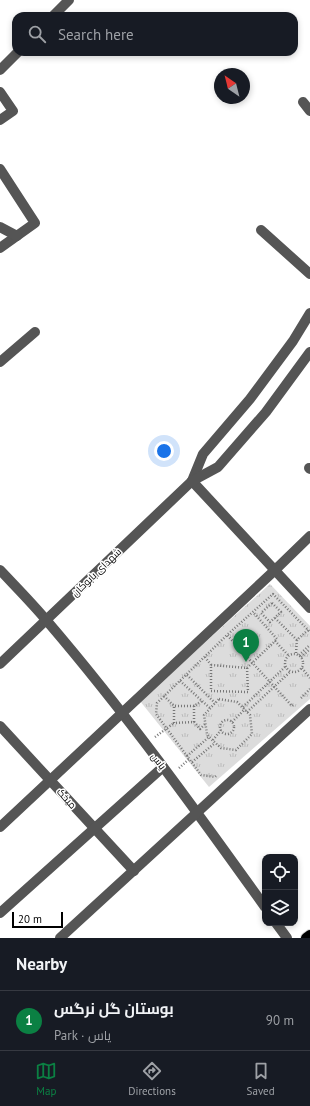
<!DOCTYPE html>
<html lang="en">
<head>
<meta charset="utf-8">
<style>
  :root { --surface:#171b24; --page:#20242c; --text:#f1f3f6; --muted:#9ea1a6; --line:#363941; --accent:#0b8043 }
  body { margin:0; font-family:"PT Sans",Cairo,sans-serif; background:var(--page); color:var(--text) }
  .controls { position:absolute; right:12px; bottom:12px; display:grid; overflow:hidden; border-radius:8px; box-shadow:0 2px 6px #0003 }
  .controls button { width:36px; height:36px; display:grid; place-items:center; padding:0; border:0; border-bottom:1px solid var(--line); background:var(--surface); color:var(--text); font:20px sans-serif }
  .compass { position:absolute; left:214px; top:68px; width:36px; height:36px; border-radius:50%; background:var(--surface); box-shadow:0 2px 6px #0003; rotate:325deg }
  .scale { position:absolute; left:12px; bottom:10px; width:51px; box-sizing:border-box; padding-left:4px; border:2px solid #000; border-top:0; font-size:11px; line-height:14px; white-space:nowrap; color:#000; -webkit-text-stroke:3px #fff; paint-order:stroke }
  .you { position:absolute; left:164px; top:451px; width:14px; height:14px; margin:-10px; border:3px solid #fff; border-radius:50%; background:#1a73e8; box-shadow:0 0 0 6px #1a73e833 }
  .badge { display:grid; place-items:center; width:26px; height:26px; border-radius:50%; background:var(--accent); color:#fff; font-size:13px; font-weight:700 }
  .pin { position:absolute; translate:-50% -33px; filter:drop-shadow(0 1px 2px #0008) }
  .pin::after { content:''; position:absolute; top:21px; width:14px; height:12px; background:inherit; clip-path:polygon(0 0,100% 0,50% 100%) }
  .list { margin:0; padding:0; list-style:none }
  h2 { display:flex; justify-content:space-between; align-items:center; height:52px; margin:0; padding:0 16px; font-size:17px }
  h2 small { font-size:13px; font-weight:400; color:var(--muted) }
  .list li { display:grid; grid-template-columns:26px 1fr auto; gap:12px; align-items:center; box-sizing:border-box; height:60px; padding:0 16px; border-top:1px solid var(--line) }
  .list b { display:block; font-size:15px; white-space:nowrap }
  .list p { margin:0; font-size:13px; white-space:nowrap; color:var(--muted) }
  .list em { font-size:13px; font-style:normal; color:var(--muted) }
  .icon { flex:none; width:22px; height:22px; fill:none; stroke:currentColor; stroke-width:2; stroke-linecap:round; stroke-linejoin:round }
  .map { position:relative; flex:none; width:310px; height:938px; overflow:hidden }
  .search { position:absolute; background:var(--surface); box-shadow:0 2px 6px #0003; left:12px; right:12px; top:12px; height:44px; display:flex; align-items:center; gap:10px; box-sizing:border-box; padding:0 14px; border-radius:12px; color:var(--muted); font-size:15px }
  .sheet { height:112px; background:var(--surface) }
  nav { display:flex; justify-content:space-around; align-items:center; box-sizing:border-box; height:56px; border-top:1px solid var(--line); background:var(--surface); font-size:11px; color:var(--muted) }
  nav a { display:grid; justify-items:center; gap:2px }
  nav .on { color:var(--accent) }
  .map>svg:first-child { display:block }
  .park { fill:url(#park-tufts) }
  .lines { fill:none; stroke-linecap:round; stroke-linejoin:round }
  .major-casing { stroke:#dbdbdb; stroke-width:12 }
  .path { stroke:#777; stroke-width:2.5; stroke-dasharray:1 2; stroke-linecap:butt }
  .minor { stroke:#555; stroke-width:10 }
  .major { stroke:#000; stroke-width:10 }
  .labels { text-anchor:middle; stroke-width:3; stroke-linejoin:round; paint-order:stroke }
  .street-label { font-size:10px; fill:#000; stroke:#fff }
</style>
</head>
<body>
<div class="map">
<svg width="310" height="938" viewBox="0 0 310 938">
  <defs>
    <pattern id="park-tufts" width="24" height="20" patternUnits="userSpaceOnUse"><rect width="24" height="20" fill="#dcdcdc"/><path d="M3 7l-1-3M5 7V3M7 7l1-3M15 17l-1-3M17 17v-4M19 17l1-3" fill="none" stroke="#bbb"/></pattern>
  </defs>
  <rect width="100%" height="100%" fill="#fff"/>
  <path class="park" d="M270,584L310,626V699L209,787L140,701Z"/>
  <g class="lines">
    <g class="major-casing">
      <path id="major" d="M306,938L310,935"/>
    </g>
    <g class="path">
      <path d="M272,603L281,612L270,622L261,613Z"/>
      <path d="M275,618L297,640"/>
      <path d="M275,641L288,655"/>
      <path d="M296,653L297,640L308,630"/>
      <circle cx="294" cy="663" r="9"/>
      <path d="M299,655L310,645"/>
      <path d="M205,657L211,665V691L248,692L247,668L211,665"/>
      <path d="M301,657L310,649"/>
      <path d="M247,668L277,639L253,612"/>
      <path d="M302,668L310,678"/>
      <path d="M187,675L215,703"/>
      <path d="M180,681L210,708"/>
      <path d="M164,696L174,706"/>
      <path d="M301,698L310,689"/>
      <path d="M219,699L237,702L250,715L252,734L236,750L221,748L209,737L207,734L204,715Z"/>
      <path d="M293,705L292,706L227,635L273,594L310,632"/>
      <path d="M194,706V722L174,723V706H194L202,701"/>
      <path d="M243,707L285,667"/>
      <path d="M247,712L290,672"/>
      <circle cx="227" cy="727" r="7"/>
      <path d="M194,722L200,729L205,724"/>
      <path d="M232,722L245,709"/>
      <path d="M155,737L174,723"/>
      <path d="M213,740L221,730"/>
      <path d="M187,756L209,737"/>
      <path d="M192,762L215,743"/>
      <path d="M179,768L189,759"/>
      <path d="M216,776L215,777L201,775L156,714L157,703L227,635"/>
    </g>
    <g class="minor">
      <path d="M53,16L69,0"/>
      <path d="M0,70L18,52"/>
      <path d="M0,92L13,111L0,120"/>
      <path d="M303,102L310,111"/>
      <path d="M0,169L35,223L0,248"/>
      <path d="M0,227L17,236"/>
      <path d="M261,230L310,274"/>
      <path d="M0,362L35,332"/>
      <path d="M309,468L310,469"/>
      <path d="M192,481L203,454L250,399L293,341L310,313"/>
      <path d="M192,481L310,608"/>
      <path d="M0,570C16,587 32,603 47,621C125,712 195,809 265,907"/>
      <path d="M0,664L192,481L218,467L266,412L310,352"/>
      <path d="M0,726L134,871"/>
      <path d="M0,827L274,571L310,536"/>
      <path d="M0,913L163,767"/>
      <path d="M276,923L287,938"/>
      <path d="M60,938L310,709"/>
    </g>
    <use href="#major" class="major"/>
  </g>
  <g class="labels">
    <g class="street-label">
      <text transform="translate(96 572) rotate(-44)" y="4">شهدای بابوکان</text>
      <text transform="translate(159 761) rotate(53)" y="4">یاس</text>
      <text transform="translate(67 798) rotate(48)" y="4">میخک</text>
    </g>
  </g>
</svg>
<div class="controls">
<button><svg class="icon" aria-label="locate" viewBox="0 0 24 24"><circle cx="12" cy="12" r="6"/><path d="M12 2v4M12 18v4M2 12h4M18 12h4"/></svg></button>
<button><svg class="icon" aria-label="layers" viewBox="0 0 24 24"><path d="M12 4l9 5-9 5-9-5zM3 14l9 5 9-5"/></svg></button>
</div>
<svg class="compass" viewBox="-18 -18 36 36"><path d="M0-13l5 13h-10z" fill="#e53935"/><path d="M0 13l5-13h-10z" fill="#9ea1a6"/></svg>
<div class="scale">20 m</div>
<div class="you"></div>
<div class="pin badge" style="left:246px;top:662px">1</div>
<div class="search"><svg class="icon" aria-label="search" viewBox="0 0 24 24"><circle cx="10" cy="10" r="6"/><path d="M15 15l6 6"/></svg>Search here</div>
</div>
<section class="sheet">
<h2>Nearby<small></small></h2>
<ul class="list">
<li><span class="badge">1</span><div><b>بوستان گل نرگس</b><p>Park · یاس</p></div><em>90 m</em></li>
</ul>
</section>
<nav>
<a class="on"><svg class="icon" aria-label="map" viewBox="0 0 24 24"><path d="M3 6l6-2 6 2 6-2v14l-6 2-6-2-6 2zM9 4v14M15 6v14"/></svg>Map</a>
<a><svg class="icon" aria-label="directions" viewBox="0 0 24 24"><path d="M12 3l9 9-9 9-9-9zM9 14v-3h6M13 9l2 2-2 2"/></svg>Directions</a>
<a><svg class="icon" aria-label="saved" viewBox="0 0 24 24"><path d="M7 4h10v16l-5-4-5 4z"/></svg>Saved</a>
</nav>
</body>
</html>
